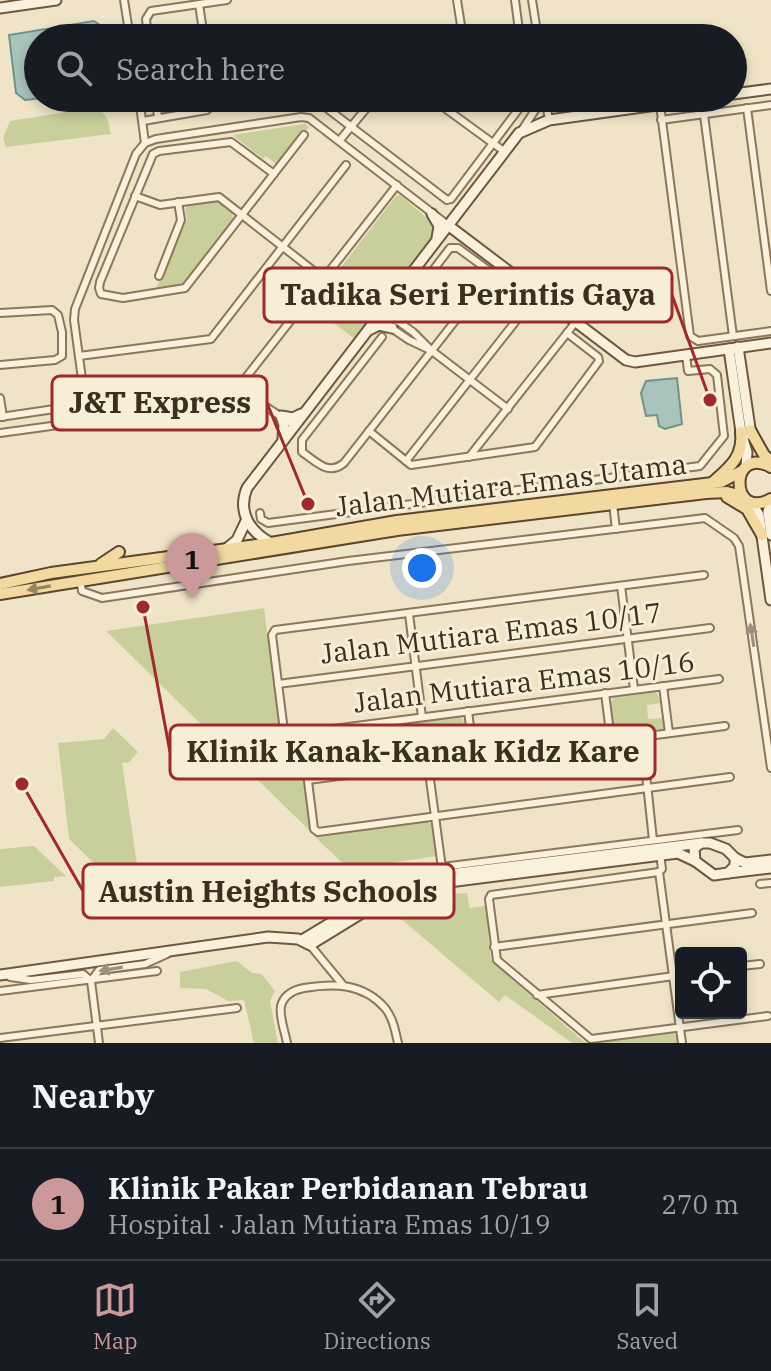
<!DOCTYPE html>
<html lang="en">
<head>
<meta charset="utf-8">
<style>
  :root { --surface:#171b24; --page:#242831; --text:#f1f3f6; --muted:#9ea1a6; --line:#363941; --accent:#cc999b }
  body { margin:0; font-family:"IBM Plex Serif",serif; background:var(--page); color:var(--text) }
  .controls { position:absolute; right:24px; bottom:24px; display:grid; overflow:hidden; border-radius:8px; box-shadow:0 4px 12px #0003 }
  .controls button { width:72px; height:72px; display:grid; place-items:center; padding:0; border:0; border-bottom:2px solid var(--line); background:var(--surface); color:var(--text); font:40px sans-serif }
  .you { position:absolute; left:422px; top:568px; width:28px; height:28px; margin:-20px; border:6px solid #fff; border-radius:50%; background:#1a73e8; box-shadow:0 0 0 12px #1a73e833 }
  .badge { display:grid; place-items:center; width:52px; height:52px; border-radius:50%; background:var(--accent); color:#111; font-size:26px; font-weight:700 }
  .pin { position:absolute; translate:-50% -66px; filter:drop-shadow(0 2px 4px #0008) }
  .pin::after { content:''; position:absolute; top:42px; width:28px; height:24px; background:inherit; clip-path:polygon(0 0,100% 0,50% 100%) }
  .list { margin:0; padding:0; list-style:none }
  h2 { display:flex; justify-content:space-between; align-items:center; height:104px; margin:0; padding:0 32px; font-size:34px }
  h2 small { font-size:26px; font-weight:400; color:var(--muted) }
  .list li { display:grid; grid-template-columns:52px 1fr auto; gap:24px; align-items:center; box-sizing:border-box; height:112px; padding:0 32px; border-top:2px solid var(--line) }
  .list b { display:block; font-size:30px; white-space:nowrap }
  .list p { margin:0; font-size:26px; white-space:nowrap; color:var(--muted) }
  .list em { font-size:26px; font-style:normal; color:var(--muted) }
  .icon { flex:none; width:44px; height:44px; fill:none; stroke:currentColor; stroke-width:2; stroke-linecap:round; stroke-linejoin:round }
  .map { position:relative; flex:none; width:771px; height:1043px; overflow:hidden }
  .search { position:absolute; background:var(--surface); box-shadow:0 4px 12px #0003; left:24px; right:24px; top:24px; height:88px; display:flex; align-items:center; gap:20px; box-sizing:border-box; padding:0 28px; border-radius:44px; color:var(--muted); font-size:30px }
  .sheet { height:216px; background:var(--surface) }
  nav { display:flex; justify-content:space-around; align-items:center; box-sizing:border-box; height:112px; border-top:2px solid var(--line); background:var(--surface); font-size:22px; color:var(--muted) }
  nav a { display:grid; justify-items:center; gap:4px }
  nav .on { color:var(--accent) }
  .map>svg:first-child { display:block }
  .green { fill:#c9cf9b }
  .water { fill:#a9c4bc; stroke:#6f938a; stroke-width:2 }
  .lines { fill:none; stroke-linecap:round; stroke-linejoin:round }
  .street-casing { stroke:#8d765c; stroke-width:10 }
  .secondary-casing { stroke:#6f573f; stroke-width:13 }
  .primary-casing { stroke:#5b4430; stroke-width:14 }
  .street { stroke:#faf1dc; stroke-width:6 }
  .secondary { stroke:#faf1dc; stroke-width:9 }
  .primary { stroke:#f3d9a0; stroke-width:10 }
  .oneway { fill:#988460 }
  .oneway2 { fill:#9c907e }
  .labels { text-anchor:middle; stroke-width:6; stroke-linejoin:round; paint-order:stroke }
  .street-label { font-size:28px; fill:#3d2e20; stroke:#f7eed8 }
  .leader { fill:none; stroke:#9e2a2b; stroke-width:3 }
  .callout-dot { fill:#9e2a2b; stroke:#f7eed8; stroke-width:3 }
  .callout { fill:#f7eed8; stroke:#9e2a2b; stroke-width:3 }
  .callout-label { font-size:30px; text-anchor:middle; font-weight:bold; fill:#3d2e20 }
</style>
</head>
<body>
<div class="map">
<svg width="771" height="1043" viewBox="0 0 771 1043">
  <rect width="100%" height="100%" fill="#f0e4c8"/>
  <g class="green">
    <path d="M98,107L107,118L111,134L6,147L3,138L10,121Z"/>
    <path d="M305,124L309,127L277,165L266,156L263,159L233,135Z"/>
    <path d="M400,195L435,225V233L356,340L322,314L333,299L322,292L396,196Z"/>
    <path d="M216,200L232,211L233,219L186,281L176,286L156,289L187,219L185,209L189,204Z"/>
    <path d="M264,608L281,743L298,742L312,833L106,631Z"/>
    <path d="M656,692L661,703L647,705L648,719L663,718V729L615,734L610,704L614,698Z"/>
    <path d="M461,716L467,729L452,731L453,745L469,743L468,753L384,767L380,764L376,733L378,728Z"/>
    <path d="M113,728L138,752L129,762L122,763L144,911L69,839L58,743L104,739Z"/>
    <path d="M428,821L431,825L436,856L384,864L387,887L373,892L314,836Z"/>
    <path d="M34,846L66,876L54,877V881L0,887V849Z"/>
    <path d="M467,893L470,908L485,906L491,959L494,963L584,1042L673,1033L678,1035L679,1043H572L505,995L499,1002L388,908L410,897Z"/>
    <path d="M237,961L252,973L262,974L275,991L270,1001L278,1043H254L244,1000L228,1001L206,989L180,988V972Z"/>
  </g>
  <g class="water">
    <path d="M94,21L103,27L104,38H38V98H42L25,100L16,93L9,35Z"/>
    <path d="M677,378L682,424L665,429L659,426L657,415L646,416L641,393L646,381Z"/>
  </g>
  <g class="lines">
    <g class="street-casing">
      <g id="street">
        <path d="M124,0L130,38"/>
        <path d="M457,0L463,38"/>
        <path d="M515,0L520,38"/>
        <path d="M532,0L538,38"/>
        <path d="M199,4L204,38"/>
        <path d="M148,38L146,19L151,11L227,0"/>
        <path d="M139,98L145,143"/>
        <path d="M156,98L158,118"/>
        <path d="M545,98L549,120"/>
        <path d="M660,105L690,336L698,341L771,331"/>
        <path d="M324,106L447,200L451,199L527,98"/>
        <path d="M747,108L771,291"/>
        <path d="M704,115L733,336"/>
        <path d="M661,120L771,105"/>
        <path d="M143,121L207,110L212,105V98"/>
        <path d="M522,130L543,98"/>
        <path d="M340,140L369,105L431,98L505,152"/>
        <path d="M274,174L231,142L159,151L153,154L100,282L99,288L101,294L123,298L185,288L304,135"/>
        <path d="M135,196L160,205L219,197L324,279"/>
        <path d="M159,276L181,220L178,202"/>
        <path d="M0,313L52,310L58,315L62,332V356L55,360L0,365"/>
        <path d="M395,319L413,332L432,351L508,409"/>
        <path d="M390,327L409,340L428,349"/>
        <path d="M382,337L302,440V452C317,462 328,476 344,463L487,280L488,270L458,248H450L401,312"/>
        <path d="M79,356L211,339L346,165"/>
        <path d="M0,398L3,417"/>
        <path d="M101,406L227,390L240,385L397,185"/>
        <path d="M0,417L68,407"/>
        <path d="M88,423L74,320L75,309L136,154L145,143L156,139L301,117L309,118L449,226"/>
        <path d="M369,431L411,465L535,447L599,361L598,357L567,333"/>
        <path d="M0,433L248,399L260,403L294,425"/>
        <path d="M469,457L575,323"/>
        <path d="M406,461L530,303L488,270"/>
        <path d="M613,504L616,529"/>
        <path d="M260,513L261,519L268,523L700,466L724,436L717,375L710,369L688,371L686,355"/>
        <path d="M704,575L275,630L272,635L284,731L287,734L302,733L719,679"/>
        <path d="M80,580L82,591L102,598L348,561L705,518L734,538L739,546L771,768"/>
        <path d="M621,586L634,689"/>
        <path d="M409,614L422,717"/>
        <path d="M278,684L710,628"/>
        <path d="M663,686L669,733"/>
        <path d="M605,693L611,740"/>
        <path d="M468,711L474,758"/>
        <path d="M372,724L377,771"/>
        <path d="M302,733L314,829L318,832L730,777"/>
        <path d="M642,737L653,840"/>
        <path d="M428,765L442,868"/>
        <path d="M308,780L725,726"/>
        <path d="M660,853L662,869L659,872L682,1043"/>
        <path d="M442,867L738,830"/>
        <path d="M659,872L491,895L489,899L497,960L591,1039L768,1016"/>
        <path d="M760,884L771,883"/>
        <path d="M310,945L343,985"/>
        <path d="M494,947L752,913"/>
        <path d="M741,966L760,964"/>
        <path d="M10,977L31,980L83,974L91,981"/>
        <path d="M91,981L99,970L145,964L167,954"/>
        <path d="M91,981L99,1043"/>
        <path d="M0,991L157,971"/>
        <path d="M537,995L681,975"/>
        <path d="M0,1038L237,1008"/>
        <path d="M287,1043C285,1032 279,1017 281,1006C284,994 294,990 304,988C334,983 363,983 385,1008C393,1018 395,1030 398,1043"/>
      </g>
    </g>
    <g class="secondary-casing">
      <g id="secondary">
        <path d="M0,8L56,0"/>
        <path d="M733,94L771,89"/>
        <path d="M432,214L439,226L437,238"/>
        <path d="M449,226L626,360L635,362L771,343"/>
        <path d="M394,299L392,311L397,320"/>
        <path d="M369,330L379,325L392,328"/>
        <path d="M738,347L751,435"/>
        <path d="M729,349L741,432L747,452L746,467"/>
        <path d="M283,438L284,425L281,416L293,418L301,414"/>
        <path d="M771,499L768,512L771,535"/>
        <path d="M751,502L759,515L771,600"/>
        <path d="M271,543C250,532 237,512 247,488L519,133L549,120L707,98"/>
        <path d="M226,549L237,540L246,521"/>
        <path d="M710,843L726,849L735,858V866L728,873L714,875L695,861L694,848L701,843Z"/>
        <path d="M735,858L745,863L771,860"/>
        <path d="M728,873L771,868"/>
        <path d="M302,940L380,893L409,879L701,843"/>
        <path d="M0,975L268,937L298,939L310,945L380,902L410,887L678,853L695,861"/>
      </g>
    </g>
    <g class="primary-casing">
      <g id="primary">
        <path d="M750,430L764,455L771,461"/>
        <path d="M771,467C729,444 729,522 771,499"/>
        <path d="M712,483C729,468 744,457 741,432"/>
        <path d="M727,497L747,509L762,535"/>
        <path d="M101,564L119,552"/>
        <path d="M0,584L51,573L271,543L397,521L721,482L742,471"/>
        <path d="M0,594L397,530L706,493L727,492L743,496"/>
      </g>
    </g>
    <use href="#street" class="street"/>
    <use href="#secondary" class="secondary"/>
    <use href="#primary" class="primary"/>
  </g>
  <defs><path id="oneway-solid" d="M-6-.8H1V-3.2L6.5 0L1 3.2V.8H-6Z" transform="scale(2)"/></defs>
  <use class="oneway" href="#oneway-solid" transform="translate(39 588) rotate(170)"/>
  <g class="oneway2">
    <use href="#oneway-solid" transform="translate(752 635) rotate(-99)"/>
    <use href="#oneway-solid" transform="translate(111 969) rotate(171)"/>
  </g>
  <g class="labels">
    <g class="street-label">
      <text transform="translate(511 485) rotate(-7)" y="10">Jalan Mutiara Emas Utama</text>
      <text transform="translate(491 633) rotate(-7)" y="10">Jalan Mutiara Emas 10/17</text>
      <text transform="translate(524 682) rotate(-7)" y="10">Jalan Mutiara Emas 10/16</text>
    </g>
  </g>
  <path class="leader" d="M710 400L672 295M308 504L267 403M143 607L170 752M22 784L83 891"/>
  <g class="callout-dot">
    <circle cx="710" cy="400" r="8"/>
    <circle cx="308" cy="504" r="8"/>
    <circle cx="143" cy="607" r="8"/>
    <circle cx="22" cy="784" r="8"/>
  </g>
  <g class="callout">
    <rect x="264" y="268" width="408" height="54" rx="8"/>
    <rect x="52" y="376" width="215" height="54" rx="8"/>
    <rect x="170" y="725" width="485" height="54" rx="8"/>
    <rect x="83" y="864" width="371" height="54" rx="8"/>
  </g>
  <g class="callout-label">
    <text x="468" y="305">Tadika Seri Perintis Gaya</text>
    <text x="160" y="413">J&amp;T Express</text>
    <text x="413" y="762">Klinik Kanak-Kanak Kidz Kare</text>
    <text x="268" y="902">Austin Heights Schools</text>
  </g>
</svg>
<div class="controls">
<button><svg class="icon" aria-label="locate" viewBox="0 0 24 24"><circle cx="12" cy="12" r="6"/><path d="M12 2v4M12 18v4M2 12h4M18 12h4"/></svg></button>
</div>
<div class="you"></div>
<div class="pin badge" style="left:192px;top:599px">1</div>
<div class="search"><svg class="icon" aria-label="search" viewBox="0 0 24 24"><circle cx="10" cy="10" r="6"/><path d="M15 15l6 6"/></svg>Search here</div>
</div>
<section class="sheet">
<h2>Nearby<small></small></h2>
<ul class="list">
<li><span class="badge">1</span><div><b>Klinik Pakar Perbidanan Tebrau</b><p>Hospital · Jalan Mutiara Emas 10/19</p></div><em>270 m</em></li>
</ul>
</section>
<nav>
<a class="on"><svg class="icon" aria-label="map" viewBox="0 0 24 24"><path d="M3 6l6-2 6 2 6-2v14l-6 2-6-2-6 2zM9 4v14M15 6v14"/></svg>Map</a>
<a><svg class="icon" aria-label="directions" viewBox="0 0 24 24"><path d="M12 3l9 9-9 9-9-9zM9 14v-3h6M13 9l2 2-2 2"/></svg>Directions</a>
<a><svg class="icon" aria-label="saved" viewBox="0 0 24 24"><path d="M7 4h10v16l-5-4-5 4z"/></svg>Saved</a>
</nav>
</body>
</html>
